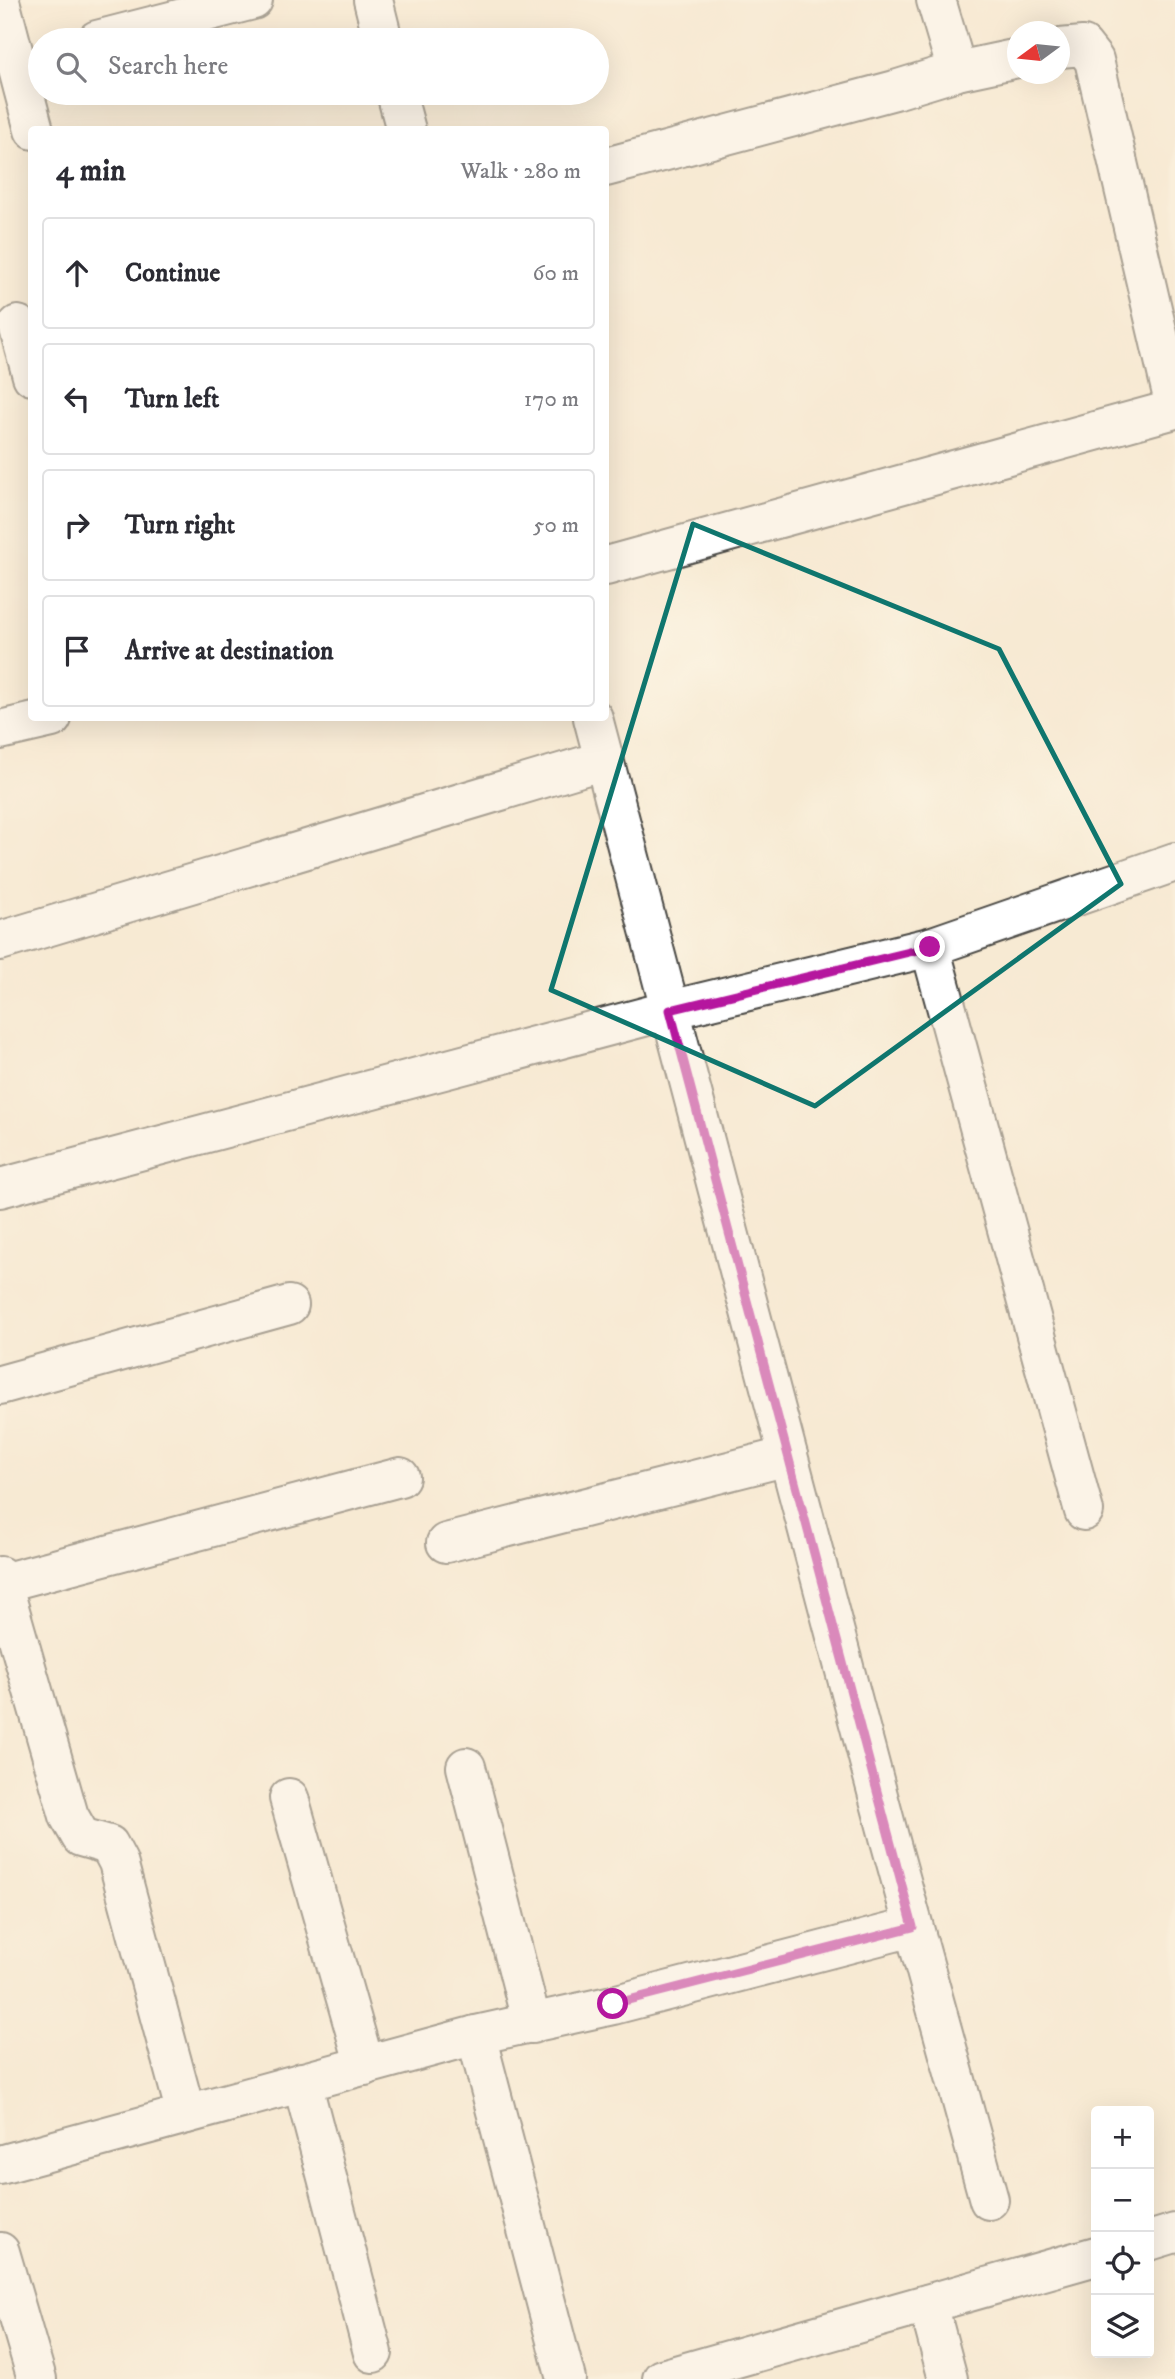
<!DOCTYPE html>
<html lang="en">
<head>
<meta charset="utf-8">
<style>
  :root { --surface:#fff; --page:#f7f7f7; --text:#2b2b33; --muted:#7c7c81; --line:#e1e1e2 }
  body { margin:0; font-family:"IM FELL DW Pica",serif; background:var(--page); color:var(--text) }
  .controls { position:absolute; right:21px; bottom:21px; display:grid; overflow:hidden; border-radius:7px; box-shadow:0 7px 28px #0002 }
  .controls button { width:63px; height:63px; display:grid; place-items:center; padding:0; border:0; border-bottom:2px solid var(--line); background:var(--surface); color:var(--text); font:35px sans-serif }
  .compass { position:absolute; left:1007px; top:21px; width:63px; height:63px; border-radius:50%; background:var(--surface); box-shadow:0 7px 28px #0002; rotate:255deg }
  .stop { position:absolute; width:21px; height:21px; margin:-16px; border:5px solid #b5179e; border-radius:50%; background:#fff }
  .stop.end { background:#b5179e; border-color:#fff; box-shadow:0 2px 7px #0008 }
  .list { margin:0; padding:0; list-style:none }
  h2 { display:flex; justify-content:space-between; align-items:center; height:91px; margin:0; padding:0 28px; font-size:30px }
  h2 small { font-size:23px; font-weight:400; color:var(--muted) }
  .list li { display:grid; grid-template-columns:46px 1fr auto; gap:21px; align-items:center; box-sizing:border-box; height:112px; margin:0 14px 14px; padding:0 14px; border:2px solid var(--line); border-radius:7px }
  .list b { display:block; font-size:26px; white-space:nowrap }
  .list em { font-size:23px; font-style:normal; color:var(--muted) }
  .icon { flex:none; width:38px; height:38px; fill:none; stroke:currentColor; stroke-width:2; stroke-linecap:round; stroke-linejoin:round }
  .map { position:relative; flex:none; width:1175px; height:2379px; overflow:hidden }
  .search { position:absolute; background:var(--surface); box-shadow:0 7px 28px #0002; left:28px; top:28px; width:581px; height:77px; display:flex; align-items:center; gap:18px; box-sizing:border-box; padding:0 24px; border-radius:38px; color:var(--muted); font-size:26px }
  .panel { position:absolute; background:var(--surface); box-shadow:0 7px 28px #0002; left:28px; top:126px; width:581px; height:595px; border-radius:7px }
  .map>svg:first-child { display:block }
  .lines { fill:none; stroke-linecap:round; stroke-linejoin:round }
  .minor-casing { stroke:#4a4844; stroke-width:42 }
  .minor { stroke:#fff; stroke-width:38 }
  .route { stroke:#b5179e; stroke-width:9 }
  .marked { fill:none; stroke:#0f766e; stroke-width:5; stroke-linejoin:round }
</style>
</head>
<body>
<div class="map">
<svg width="1175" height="2379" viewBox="0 0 1175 2379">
  <rect width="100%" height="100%" fill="#fcf5e5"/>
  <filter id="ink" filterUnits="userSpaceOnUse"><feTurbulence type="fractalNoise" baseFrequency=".0143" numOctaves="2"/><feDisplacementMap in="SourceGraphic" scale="14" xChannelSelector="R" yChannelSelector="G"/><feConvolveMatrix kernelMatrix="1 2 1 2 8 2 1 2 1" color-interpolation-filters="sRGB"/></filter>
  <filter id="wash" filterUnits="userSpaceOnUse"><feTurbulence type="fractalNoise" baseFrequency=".00686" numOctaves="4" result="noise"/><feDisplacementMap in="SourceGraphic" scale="28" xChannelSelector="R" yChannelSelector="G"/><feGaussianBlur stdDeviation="1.57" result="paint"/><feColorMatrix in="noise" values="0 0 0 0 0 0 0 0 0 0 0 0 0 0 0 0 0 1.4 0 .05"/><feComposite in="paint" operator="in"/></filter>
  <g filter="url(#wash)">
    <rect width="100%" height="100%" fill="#f7ead3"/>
  </g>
  <g filter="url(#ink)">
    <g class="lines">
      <g class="minor-casing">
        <g id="minor">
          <path d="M373,0L383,40"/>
          <path d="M936,0L957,71"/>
          <path d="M0,1L34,130"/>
          <path d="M97,40L253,0"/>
          <path d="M1060,48L1083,46L1094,60L1175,407"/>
          <path d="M396,93L406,130"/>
          <path d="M606,167L895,90L957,71L1018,58"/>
          <path d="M18,325L32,376"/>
          <path d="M606,566L1175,409"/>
          <path d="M593,718L889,1837L989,2200"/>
          <path d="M0,730L52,718"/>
          <path d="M0,941L604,760"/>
          <path d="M930,947L1084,1511"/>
          <path d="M0,1188L670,1010L930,947L1175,862"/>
          <path d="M0,1385L289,1305"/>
          <path d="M446,1543L788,1456"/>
          <path d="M0,1576L69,1816L81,1837L109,1845L118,1862L186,2114"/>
          <path d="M2,1583L400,1477"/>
          <path d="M466,1767L532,2024"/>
          <path d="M289,1798L365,2066"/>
          <path d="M476,2035L566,2379"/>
          <path d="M302,2082L373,2353"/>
          <path d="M0,2165L476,2035L613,2005L913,1927"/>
          <path d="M1149,2241L1175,2233"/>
          <path d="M0,2252L37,2379"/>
          <path d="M928,2304L948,2379"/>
          <path d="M662,2379L1096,2256"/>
        </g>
      </g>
      <use href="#minor" class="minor"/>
    </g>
  </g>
  <g class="lines" filter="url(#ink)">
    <path class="route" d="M613,2004L913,1927L670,1010L930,947"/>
  </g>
  <path d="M0 0H1175V2379H0ZM693,524L999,649L1121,884L815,1106L551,990Z" fill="#f7ead3" fill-opacity=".55" fill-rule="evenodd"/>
  <path class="marked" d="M693,524L999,649L1121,884L815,1106L551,990Z"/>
</svg>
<div class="controls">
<button>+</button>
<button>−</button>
<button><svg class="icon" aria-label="locate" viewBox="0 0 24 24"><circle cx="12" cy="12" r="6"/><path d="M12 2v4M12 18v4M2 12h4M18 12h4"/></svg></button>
<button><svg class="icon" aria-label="layers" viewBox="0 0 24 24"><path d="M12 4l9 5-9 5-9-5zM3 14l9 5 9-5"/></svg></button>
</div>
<svg class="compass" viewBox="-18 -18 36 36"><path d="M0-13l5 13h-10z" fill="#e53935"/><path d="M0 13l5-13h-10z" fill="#7c7c81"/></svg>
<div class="stop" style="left:613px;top:2004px"></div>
<div class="stop end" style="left:930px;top:947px"></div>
<div class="search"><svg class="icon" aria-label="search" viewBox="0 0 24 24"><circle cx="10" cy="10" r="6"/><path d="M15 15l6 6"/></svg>Search here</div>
<section class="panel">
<h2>4 min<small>Walk · 280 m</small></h2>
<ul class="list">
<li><svg class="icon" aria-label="ahead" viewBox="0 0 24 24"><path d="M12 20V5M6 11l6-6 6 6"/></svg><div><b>Continue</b></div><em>60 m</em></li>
<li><svg class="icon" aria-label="left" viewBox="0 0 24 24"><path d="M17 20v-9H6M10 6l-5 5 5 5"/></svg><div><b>Turn left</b></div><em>170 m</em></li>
<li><svg class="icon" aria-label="right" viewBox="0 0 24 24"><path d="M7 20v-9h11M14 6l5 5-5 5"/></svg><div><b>Turn right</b></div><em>50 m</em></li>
<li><svg class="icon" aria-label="arrive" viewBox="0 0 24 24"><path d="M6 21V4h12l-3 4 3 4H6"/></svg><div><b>Arrive at destination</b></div></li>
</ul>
</section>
</div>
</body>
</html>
